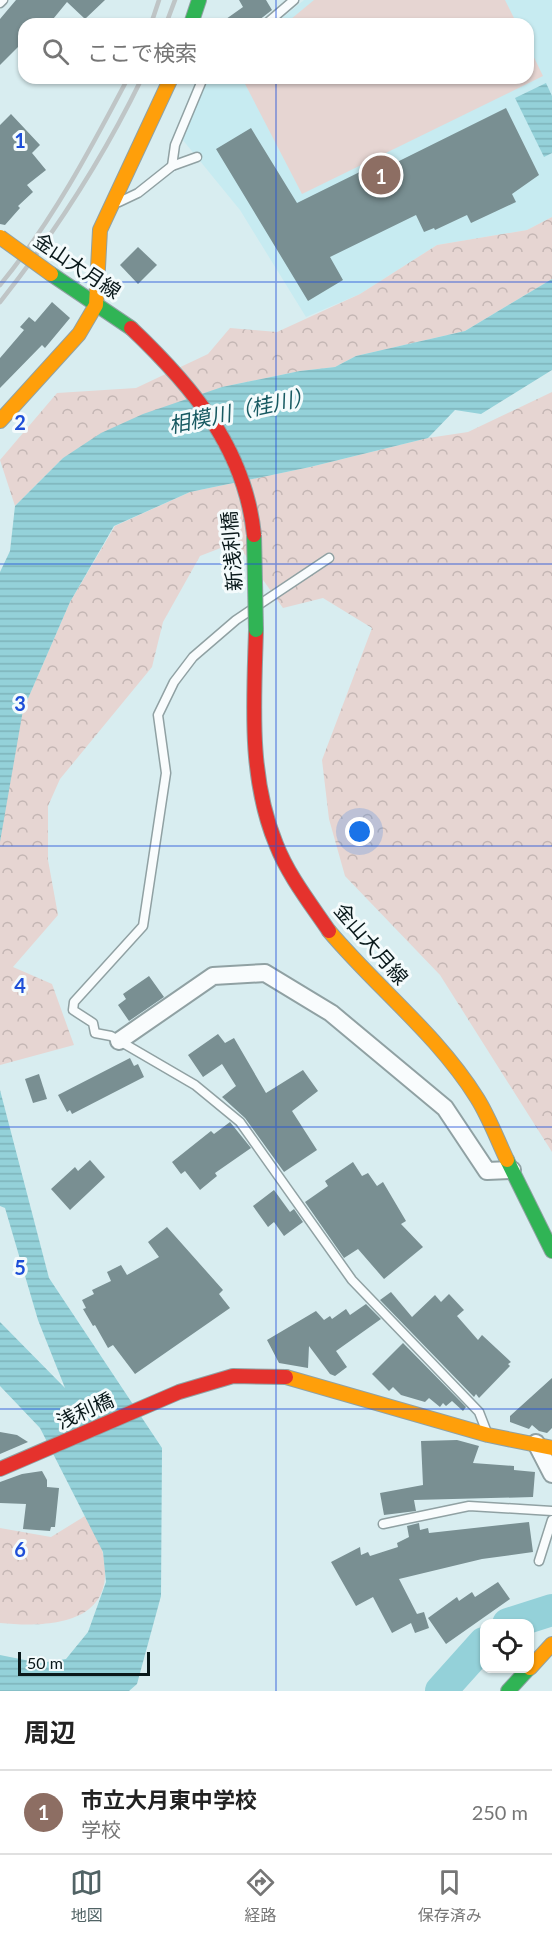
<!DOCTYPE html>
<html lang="ja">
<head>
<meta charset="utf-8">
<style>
  :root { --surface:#fff; --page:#f2f2f2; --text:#222; --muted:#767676; --line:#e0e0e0; --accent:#516365 }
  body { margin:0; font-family:Lato,"Noto Sans JP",sans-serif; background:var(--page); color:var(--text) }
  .controls { position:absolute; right:18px; bottom:18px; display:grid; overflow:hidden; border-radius:12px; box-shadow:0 2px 4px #0004 }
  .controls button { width:54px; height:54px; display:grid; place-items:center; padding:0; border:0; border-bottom:2px solid var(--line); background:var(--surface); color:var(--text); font:30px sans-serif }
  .scale { position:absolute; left:18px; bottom:15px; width:132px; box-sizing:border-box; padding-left:6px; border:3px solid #09181a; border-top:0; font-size:16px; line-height:21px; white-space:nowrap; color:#09181a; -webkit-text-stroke:4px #f4fbfc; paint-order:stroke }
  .you { position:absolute; left:360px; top:832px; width:21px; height:21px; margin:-15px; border:4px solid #fff; border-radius:50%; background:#1a73e8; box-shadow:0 0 0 9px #1a73e833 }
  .badge { display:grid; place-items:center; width:39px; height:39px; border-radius:50%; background:var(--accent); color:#fff; font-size:20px; font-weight:700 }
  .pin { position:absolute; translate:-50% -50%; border:3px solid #fff; box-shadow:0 2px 6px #0006 }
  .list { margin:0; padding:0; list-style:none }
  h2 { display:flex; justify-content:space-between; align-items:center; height:78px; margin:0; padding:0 24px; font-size:26px }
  h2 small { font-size:20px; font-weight:400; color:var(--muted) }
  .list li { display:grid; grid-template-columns:39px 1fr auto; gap:18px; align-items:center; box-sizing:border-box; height:84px; padding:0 24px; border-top:2px solid var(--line) }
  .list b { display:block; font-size:22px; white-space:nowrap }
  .list p { margin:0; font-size:20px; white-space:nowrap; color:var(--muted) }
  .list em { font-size:20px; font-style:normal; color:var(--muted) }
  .icon { flex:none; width:33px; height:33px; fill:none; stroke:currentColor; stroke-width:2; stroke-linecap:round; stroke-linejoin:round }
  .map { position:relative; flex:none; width:552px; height:1691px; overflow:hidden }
  .search { position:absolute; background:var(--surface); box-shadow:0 2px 4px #0004; left:18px; right:18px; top:18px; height:66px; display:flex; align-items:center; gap:15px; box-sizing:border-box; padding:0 21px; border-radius:18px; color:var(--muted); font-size:22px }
  .sheet { height:162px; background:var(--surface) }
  nav { display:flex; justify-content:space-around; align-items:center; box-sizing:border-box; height:84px; border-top:2px solid var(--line); background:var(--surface); font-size:16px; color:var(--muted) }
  nav a { display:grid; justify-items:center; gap:3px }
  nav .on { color:var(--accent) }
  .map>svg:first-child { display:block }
  .built { fill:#c7ebf1 }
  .grass { fill:#e6d5d2 }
  .forest { fill:url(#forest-crowns) }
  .water { fill:url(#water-rules) }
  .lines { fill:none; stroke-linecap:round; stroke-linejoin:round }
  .river { stroke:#94d1d9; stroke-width:32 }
  .building { fill:#798f92 }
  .lane-casing { stroke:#90a1a3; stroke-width:11 }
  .street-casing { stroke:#90a1a3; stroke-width:20 }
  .fast-casing { stroke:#90a1a3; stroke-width:16 }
  .slow-casing { stroke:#90a1a3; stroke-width:16 }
  .jam-casing { stroke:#90a1a3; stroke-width:16 }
  .lane { stroke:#f9fcfd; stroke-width:8 }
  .street { stroke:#f9fcfd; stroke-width:16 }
  .fast { stroke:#30b455; stroke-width:14 }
  .slow { stroke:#ff9f0a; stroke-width:14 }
  .jam { stroke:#e5322d; stroke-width:14 }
  .rail { stroke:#bfc5c6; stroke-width:4.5 }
  .fast-bridge-casing { stroke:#90a1a3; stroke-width:16; stroke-linecap:butt }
  .slow-bridge-casing { stroke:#90a1a3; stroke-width:16; stroke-linecap:butt }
  .jam-bridge-casing { stroke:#90a1a3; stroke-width:16; stroke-linecap:butt }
  .fast-bridge { stroke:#30b455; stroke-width:14 }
  .slow-bridge { stroke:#ff9f0a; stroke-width:14 }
  .jam-bridge { stroke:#e5322d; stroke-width:14 }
  .grid { fill:none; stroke:#1d4ed8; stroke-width:1.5; stroke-opacity:0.55 }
  .labels { text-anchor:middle; stroke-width:6; stroke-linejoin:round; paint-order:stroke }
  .street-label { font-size:20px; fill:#09181a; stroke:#f4fbfc }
  .water-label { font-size:21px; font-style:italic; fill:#185a62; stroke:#f4fbfc }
  .grid-label { font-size:20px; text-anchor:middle; font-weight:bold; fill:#1d4ed8; stroke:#f4fbfc; stroke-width:6; stroke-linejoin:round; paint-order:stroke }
</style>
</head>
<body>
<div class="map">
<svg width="552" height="1691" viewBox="0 0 552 1691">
  <defs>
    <pattern id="forest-crowns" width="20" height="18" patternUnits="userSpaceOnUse" patternTransform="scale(1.5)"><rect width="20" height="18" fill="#e6d5d2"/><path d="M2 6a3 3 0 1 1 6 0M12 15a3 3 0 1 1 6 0" fill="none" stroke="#c4b6b4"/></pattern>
    <pattern id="water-rules" width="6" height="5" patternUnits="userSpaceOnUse" patternTransform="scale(1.5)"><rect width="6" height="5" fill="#94d1d9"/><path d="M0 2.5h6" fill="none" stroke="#7eb3ba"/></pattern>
  </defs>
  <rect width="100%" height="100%" fill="#d8edf0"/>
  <path class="built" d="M304,0H552V217L527,230L437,245L360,294L306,317L240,210L182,139L208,78H528V24H275Z"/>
  <g class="grass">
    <path d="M314,0H505L517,24H285Z"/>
    <path d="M528,45L543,76L302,194L242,78H528Z"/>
  </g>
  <g class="forest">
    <path d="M552,217V279L465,331L356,356L335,367L300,371L222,387L63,458L15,506L0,460L57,393L136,388L208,354L230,328L277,332L360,294L437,245L527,230Z"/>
    <path d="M552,392V1152L440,975L345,876L329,819L322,760L372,628L323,598L283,608L236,542L200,556L163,622L152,667L60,779L48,806V860L58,915L13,967L52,984L74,1045L0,1065V813L23,710L70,602L115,526L190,492L310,467L428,438L468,432Z"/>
    <path d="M85,1516C91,1528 101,1541 103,1554C118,1624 51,1628 0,1623V1528L51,1537Z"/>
  </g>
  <g class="water">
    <path d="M546,83L552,96V153L544,157L515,98Z"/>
    <path d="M552,279V370L481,414L455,410L428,438L310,467L190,492L114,526L70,602L23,710L0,842V572L10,551L15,506L63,458L101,433L143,414L222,387L300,371L335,367L356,356L465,331Z"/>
    <path d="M0,1090L49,1278L162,1448L161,1596L137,1684L129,1691H0V1655L40,1663L66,1659L88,1632L106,1582L103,1552L40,1428L0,1386V1322L65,1388L38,1320L5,1208L0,1206Z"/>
  </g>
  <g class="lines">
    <g class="river">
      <path d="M508,1624L552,1610"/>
      <path d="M441,1691L484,1643"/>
    </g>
  </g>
  <g class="building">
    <path d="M16,0H105L85,19L67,2L49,24H24V41L0,65V19Z"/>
    <path d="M239,0H266L272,10L254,24H219L243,7Z"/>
    <path d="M506,108L539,175L512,194L516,202L471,223L467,215L435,230L434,228L424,232L416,215L330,257L343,280L308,301L216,149L251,128L297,203L388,158L391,165Z"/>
    <path d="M11,114L40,145L32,153L46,170L27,185L33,192L18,206L20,208L5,225L0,224V125Z"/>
    <path d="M138,247L157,265L138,284L120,265Z"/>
    <path d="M52,302L70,318L45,348L42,345L0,388V358L24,330L20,327L29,317L35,322Z"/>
    <path d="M149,976L164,997L129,1021L118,1005L126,999L123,994Z"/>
    <path d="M218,1034L225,1043L234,1038L266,1093L303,1070L318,1091L292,1111L317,1150L284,1172L245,1118L222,1097L236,1086L222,1064L203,1077L188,1055Z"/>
    <path d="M130,1058L134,1066L138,1064L144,1077L72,1114L70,1110L67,1112L58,1095Z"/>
    <path d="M39,1074L47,1099L33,1103L25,1079Z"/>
    <path d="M230,1122L251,1148L215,1173L217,1176L200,1190L185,1171L181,1174L172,1162L211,1131L214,1134Z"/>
    <path d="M90,1160L105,1177L70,1210L51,1189L75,1167L78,1171Z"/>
    <path d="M353,1162L362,1176L368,1173L377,1186L383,1182L406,1221L401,1224L423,1247L384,1279L358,1249L344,1258L305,1202L328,1186L325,1181Z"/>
    <path d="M274,1190L290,1212L294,1209L303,1222L284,1236L274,1222L268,1227L253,1206Z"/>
    <path d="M167,1227L223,1290L219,1294L230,1308L135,1374L113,1345L108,1348L95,1325L93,1326L83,1309L86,1308L82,1300L94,1294L92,1290L111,1281L107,1272L121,1265L127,1275L159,1257L148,1242Z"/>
    <path d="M391,1292L412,1317L435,1295L441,1302L449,1294L464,1310L457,1316L478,1340L482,1335L511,1362L508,1364L510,1366L479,1398L476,1394L474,1397L380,1300Z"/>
    <path d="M366,1304L381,1319L336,1351L347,1367L335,1376L330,1374L309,1346L308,1368L279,1363L267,1340L316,1311L324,1320L330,1316L332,1319L346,1309L350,1315Z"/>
    <path d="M403,1343L466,1407L463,1411L452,1401L446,1406L443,1403L440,1407L429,1398L425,1402L401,1395L393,1387L389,1391L372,1374Z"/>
    <path d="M552,1378V1428L547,1433L539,1431L532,1425L529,1429L510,1422V1416Z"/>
    <path d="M0,1432L17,1435L28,1442L0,1454Z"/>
    <path d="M457,1440L479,1446L473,1463L514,1466V1470L535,1472L533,1497L414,1500L416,1511L384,1515L380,1493L423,1485L421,1441Z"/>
    <path d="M42,1471L47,1480V1487L59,1488L55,1527H51L50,1531L23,1529L26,1504L0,1503V1482L22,1474Z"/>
    <path d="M529,1522L533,1552L482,1559L399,1579L417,1614L424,1612L429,1628L415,1633L411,1623L392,1633L373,1597L356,1606L331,1562L360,1547L361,1555L368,1552L370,1556L398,1547L397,1543L409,1537L407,1526L419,1523L420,1530L428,1528L429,1533Z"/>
    <path d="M498,1582L510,1599L446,1644L428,1618L457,1597L459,1601L472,1592L475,1597Z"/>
  </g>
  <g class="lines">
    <g class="lane-casing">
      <g id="lane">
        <path d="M0,3L3,0"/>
        <path d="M266,24L294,0"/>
        <path d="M172,166L175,145L203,78"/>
        <path d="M119,202L138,193L172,166L197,157"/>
        <path d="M329,558L236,620L193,657L174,682L158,715L166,773L143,926L74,1002L73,1010L93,1023L95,1033L111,1036L195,1085L240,1122L352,1280L479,1412L486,1430"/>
        <path d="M383,1524L469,1506L552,1511"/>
        <path d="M539,1561L552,1520"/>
      </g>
    </g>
    <g class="street-casing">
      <g id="street">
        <path d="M119,1041L213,976L265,973L331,1013L445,1108L487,1171L512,1170"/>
        <path d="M536,1443L552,1474"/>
      </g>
    </g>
    <g class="fast-casing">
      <g id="fast">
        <path d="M191,24L199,0"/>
        <path d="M51,274L131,328"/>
        <path d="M507,1160L552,1251"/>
        <path d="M508,1691L529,1668"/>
      </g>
    </g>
    <g class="slow-casing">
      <g id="slow">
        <path d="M0,421L79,334L96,305L100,230L171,78"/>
        <path d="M329,931C377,988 437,1034 477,1098C489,1117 497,1139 507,1160"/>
        <path d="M286,1377L488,1435L552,1448"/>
        <path d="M530,1668L552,1644"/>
      </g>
    </g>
    <g class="jam-casing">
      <g id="jam">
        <path d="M256,630C254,702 248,776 276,844C288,875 310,903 329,931"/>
        <path d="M0,1469L179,1392L233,1376L286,1377"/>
      </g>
    </g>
    <use href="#lane" class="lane"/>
    <use href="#street" class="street"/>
    <use href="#fast" class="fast"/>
    <use href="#slow" class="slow"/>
    <use href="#jam" class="jam"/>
    <g class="rail">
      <path d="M151,24L159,0"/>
      <path d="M166,24L175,0"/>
      <path d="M0,285C52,222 90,150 128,78"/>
      <path d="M0,302C55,233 103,158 142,78"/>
    </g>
    <g class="fast-bridge-casing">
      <path id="fast-bridge" d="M254,535L256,630"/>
    </g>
    <g class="slow-bridge-casing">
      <path id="slow-bridge" d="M0,237L51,274"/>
    </g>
    <g class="jam-bridge-casing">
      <path id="jam-bridge" d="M131,328C192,386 245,448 254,535"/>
    </g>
    <use href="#fast-bridge" class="fast-bridge"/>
    <use href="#slow-bridge" class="slow-bridge"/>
    <use href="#jam-bridge" class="jam-bridge"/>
  </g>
  <path class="grid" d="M276,0V24M276,78V1691M0,282H552M0,564H552M0,846H552M0,1127H552M0,1409H552"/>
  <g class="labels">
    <g class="street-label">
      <text transform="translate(77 266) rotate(34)" y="7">金山大月線</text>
      <text transform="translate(232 551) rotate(-94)" y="7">新浅利橋</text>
      <text transform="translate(371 944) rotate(49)" y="7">金山大月線</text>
      <text transform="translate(85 1411) rotate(-24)" y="7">浅利橋</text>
    </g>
    <g class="water-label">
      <text transform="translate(241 411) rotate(-12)" y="7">相模川（桂川）</text>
    </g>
  </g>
  <g class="grid-label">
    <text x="20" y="148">1</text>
    <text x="20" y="430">2</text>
    <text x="20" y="711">3</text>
    <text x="20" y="993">4</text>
    <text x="20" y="1275">5</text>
    <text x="20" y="1557">6</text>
  </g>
</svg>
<div class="controls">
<button><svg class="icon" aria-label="locate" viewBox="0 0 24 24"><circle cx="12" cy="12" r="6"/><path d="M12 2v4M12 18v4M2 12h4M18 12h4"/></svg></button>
</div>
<div class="scale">50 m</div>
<div class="you"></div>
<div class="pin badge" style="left:381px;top:175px;background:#8d6e63">1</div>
<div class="search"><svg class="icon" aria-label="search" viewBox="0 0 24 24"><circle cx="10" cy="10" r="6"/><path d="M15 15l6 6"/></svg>ここで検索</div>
</div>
<section class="sheet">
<h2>周辺<small></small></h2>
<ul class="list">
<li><span class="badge" style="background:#8d6e63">1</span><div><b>市立大月東中学校</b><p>学校</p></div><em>250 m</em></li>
</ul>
</section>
<nav>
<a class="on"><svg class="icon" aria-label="map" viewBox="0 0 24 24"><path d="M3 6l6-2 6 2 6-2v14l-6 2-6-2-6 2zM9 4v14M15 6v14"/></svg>地図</a>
<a><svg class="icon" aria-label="directions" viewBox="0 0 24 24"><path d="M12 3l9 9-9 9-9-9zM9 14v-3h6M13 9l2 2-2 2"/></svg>経路</a>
<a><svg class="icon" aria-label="saved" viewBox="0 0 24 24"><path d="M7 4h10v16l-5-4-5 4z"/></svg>保存済み</a>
</nav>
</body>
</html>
